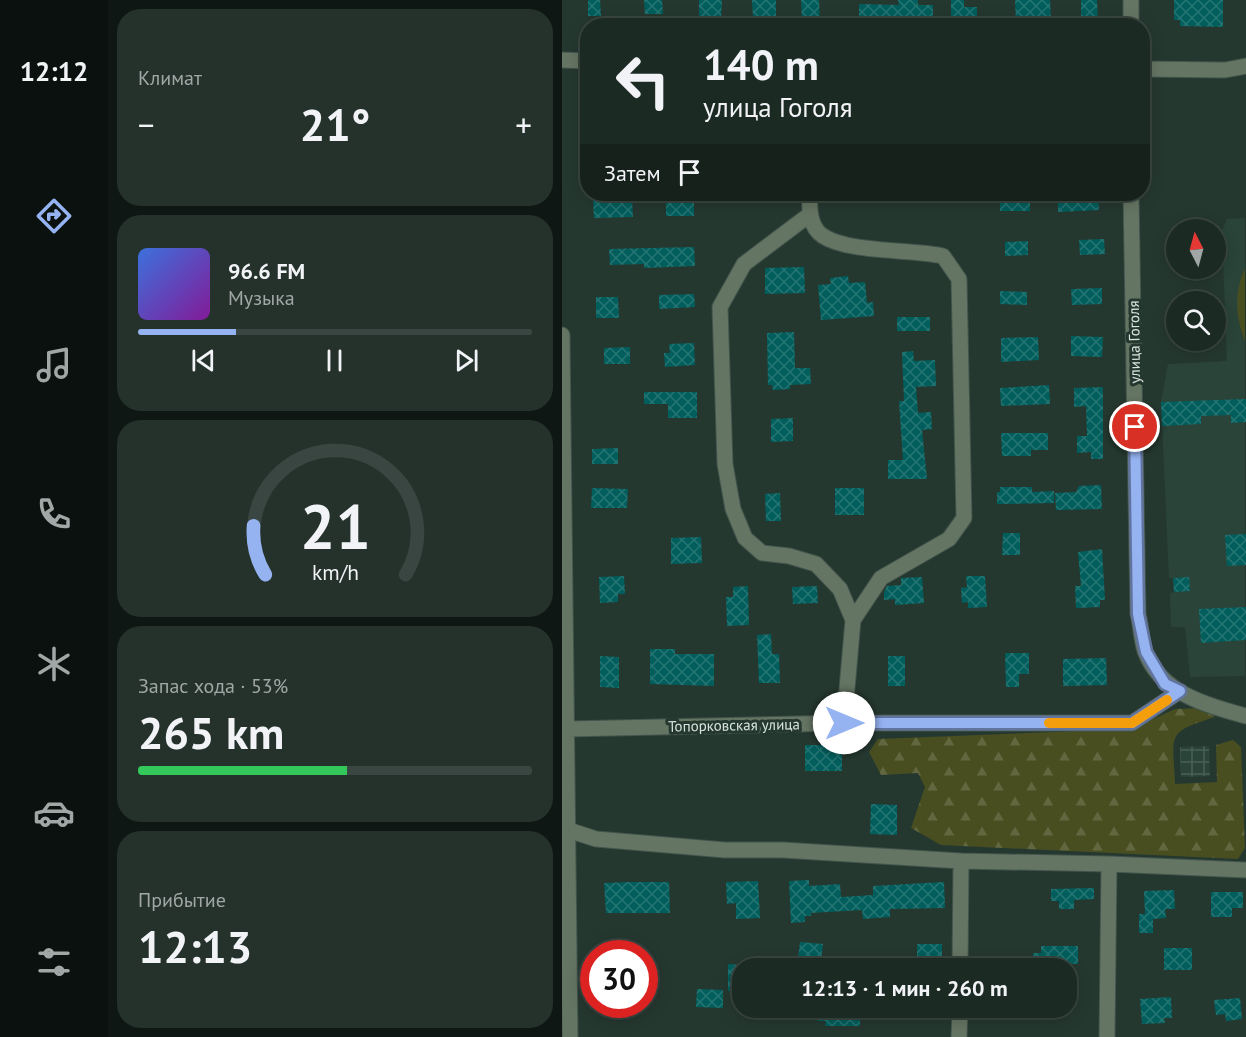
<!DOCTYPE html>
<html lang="ru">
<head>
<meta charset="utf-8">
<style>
  :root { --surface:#1c2a24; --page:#25322c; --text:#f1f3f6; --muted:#a0a7a6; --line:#3a4641; --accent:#95b2f1 }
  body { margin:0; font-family:"PT Sans",sans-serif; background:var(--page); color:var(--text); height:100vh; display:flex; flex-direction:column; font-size:22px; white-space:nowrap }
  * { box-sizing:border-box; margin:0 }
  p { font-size:20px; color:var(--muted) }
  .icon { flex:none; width:33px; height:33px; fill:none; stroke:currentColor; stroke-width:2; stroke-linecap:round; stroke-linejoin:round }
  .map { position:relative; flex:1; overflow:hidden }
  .details { display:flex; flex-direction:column; gap:9px; padding:9px; background:#0f1714; width:454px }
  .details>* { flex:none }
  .top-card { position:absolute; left:18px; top:18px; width:570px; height:183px; border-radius:24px; box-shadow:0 3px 15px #0003,0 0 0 2px var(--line); background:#1c2a24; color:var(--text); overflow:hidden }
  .needle { width:39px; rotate:354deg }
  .controls { position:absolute; left:604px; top:219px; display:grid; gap:12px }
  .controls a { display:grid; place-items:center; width:60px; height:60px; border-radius:50%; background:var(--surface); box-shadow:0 3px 15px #0003,0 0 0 2px var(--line); font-size:30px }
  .speed { position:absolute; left:18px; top:940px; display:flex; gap:12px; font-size:30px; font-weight:700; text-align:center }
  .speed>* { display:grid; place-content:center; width:78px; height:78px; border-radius:50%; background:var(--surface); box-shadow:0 3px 15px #0003,0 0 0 2px var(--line); line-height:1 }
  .speed .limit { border:9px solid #d22; background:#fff; color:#111 }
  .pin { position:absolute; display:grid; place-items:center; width:51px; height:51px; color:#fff; margin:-26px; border:3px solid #fff; border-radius:50%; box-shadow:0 2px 6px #0007 }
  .me { position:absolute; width:66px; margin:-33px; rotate:90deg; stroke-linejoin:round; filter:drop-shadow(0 0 4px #0008) }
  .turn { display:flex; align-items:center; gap:21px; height:126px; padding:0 24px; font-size:27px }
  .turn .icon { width:78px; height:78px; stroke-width:2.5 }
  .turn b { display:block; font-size:42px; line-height:51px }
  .then { display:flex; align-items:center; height:57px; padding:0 24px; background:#0003; gap:12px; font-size:22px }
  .big { font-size:45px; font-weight:700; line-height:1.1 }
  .details .card { flex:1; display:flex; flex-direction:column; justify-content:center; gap:9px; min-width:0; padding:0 21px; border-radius:24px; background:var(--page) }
  .details .dial { align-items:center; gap:0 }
  .dial svg { height:156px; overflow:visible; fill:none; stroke:var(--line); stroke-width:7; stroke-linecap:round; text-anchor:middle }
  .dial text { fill:var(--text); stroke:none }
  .song { display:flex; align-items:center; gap:18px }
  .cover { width:72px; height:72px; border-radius:9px; background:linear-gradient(135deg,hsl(220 70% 55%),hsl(290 70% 35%)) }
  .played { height:6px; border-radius:3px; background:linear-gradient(90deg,var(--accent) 25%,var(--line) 25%) }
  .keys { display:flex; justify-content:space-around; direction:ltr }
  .heat { display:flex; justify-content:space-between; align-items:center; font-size:33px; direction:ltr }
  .charge { height:9px; border-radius:4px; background:linear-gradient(90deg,#34c759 53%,var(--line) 0) }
  .trip { position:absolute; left:170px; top:958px; width:345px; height:60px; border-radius:24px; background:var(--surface); box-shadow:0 3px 15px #0003,0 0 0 2px var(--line); font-weight:700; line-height:60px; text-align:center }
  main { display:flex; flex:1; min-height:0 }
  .dock { display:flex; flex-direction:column; width:108px; justify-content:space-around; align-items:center; background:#0b110e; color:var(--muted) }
  .dock .icon { width:42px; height:42px }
  .dock .current { color:var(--accent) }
  .dock b { font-size:27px; color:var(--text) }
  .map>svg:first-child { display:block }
</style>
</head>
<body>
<main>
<nav class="dock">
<b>12:12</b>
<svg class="icon current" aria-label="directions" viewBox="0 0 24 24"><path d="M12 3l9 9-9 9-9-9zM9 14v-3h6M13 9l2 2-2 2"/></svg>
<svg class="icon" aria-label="music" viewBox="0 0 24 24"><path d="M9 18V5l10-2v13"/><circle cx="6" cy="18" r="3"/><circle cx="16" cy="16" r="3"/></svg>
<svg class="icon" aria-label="phone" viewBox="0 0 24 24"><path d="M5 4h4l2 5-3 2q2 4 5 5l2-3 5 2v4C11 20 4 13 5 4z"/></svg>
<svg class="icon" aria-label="climate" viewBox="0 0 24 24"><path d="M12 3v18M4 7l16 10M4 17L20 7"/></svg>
<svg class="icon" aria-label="car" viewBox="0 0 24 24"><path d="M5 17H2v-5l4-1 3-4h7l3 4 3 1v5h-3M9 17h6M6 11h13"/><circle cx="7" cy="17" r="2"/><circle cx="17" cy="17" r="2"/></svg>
<svg class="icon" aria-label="filters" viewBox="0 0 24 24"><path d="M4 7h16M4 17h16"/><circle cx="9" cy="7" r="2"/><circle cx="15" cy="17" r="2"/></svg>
</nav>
<section class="details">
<div class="card"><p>Климат</p>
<div class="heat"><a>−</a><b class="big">21°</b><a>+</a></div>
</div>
<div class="card">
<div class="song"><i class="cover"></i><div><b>96.6 FM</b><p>Музыка</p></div></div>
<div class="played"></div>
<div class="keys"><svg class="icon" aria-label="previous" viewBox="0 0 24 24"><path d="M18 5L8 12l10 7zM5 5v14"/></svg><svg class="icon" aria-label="pause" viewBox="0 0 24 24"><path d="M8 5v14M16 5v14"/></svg><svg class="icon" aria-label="next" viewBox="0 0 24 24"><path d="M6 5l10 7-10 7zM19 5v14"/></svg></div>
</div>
<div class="card dial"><svg viewBox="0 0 100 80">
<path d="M14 69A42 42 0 1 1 86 69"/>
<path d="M14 69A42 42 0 0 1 8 44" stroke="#95b2f1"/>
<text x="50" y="56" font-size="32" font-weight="700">21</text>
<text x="50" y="72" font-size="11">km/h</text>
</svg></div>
<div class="card"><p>Запас хода · 53%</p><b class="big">265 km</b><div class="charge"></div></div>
<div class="card"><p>Прибытие</p><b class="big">12:13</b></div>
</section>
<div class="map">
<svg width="684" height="1037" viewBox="0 0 684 1037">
  <defs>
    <pattern id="industrial-grid" width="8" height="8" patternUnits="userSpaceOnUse" patternTransform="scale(1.5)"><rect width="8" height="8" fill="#2a4439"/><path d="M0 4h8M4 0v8" fill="none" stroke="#485f55"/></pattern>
    <pattern id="forest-firs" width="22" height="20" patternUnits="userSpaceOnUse" patternTransform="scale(1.5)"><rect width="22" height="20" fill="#484e20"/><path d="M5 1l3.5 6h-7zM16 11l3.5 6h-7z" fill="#626740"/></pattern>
    <pattern id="building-cross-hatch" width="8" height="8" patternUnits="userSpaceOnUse" patternTransform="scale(1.5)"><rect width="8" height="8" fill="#015e5c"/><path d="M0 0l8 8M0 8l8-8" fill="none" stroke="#257573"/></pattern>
  </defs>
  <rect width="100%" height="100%" fill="#253830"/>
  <path fill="#2a4439" d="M683,218V676L628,677L623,627H609L608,593L612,592L611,578H607L599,402L606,364L665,361L660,231L665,219Z"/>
  <path fill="url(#industrial-grid)" d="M647,746L648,776L619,777L618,747Z"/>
  <path fill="url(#forest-firs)" d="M644,708L653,717C603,733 611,733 613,784L655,782L654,745L671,740L679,747L683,848L676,859L379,845L349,828L363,787L356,773L319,775L307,752L316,739L570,729L613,709Z"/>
  <path fill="#484e20" d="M683,268V341C673,317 672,292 683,268Z"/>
  <path fill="url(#building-cross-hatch)" d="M26,0H38L39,16H26Z
    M82,0H100L101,14H83Z
    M137,0H160L159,19H137Z
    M190,0H214V16L191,17Z
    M239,0H257L258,22H240Z
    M336,0H356V5H371V16L328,17V21H297V4L337,5Z
    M389,0H402V7H415V23L389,24Z
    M453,0H488L489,20L454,22Z
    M519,0H535L536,23H519Z
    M612,0H661V27L618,26V20H612Z
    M496,194H536L537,210L496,212Z
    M438,196H468V211H438Z
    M70,198L71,217L32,218L31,200Z
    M132,198V216H104V199Z
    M542,239L543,254L518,255L517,240Z
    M466,241V255L443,256V242Z
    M132,247L133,266L82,268V264L48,265L47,249Z
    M242,267L243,293L203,294V268Z
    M286,276L287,283L303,282L305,303L311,302L312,316L259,320L256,285L269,284L268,278Z
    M540,288V304L510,305L509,289Z
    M438,291L465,292V305L438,304Z
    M132,294L133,307L97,309V295Z
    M34,297H56L57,318H34Z
    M335,317H368V331H335Z
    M232,332L233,368H248L249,384L228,385V389L211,390L210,385H206L205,333Z
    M509,336L541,337L540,357L509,356Z
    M476,337L477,360L439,362V338Z
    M132,343L133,365L103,367L102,353H108L107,344Z
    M68,347V364H42V348Z
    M351,351L352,361L373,360L374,386L354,387L356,413L369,412L370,429L360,430L365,479H326V460H341L337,401H342L340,352Z
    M487,385L488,404L439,406L438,388Z
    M541,387V459H529V452L515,453V436H525L524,406L512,407V388Z
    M82,392H135V418H106V404H82Z
    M684,399V422L669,423V415L639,416V424L600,426L599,402Z
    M231,418V441L209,442V419Z
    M439,433H486V450H469V456H440Z
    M56,448V464H30V449Z
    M539,485L540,509L494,510L493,493L514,492L517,486Z
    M438,487H470V492L492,491V503L435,504V492H438Z
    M30,488L66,489L65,508H29Z
    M273,488H302V515H273Z
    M218,493L219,521H204L203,494Z
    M441,533H458V555H440Z
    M684,534V565L665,566L663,535Z
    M139,537L140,563L109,564V538Z
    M540,549L543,600H538V607L514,608L513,586H519L516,552Z
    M62,576L63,594H56V602L38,603L37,577Z
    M404,576H423L425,607L406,608V602L400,603L399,588L405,587Z
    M360,577L362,603L333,605V599L322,600V592L325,586L339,585V578Z
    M627,577L628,591L612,592L611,578Z
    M186,586L187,625L165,626L164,597H171V587Z
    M255,586L256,603L231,604L230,587Z
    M684,607V640L639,643L637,609Z
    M209,634L210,654H217L218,683H197L195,635Z
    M88,649H113V654H152V686L88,684Z
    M443,653H467V674H457V687H444Z
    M38,656L57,657V688L38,687Z
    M326,656H343V686H326Z
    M544,658L545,685L501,686V659Z
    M243,745H280V771H243Z
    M309,804L335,805V835L308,834Z
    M247,880V886L278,884L279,897L311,895V886L382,882L383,908L328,909V917L301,919L300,910L249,913V916H243V922L229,923L227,881Z
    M196,881L198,918L174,919V903L165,904L164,882Z
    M69,882H107L108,913H44L42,883Z
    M532,888V899L512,900V909H497V901H489V889Z
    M612,890L613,909H603L604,918L591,919V933H577V914H583L582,891Z
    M649,892H681V908H670V917H649Z
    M238,942L261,944L259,961L236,958Z
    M355,944H380V962H355Z
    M479,946H516V964H501V969H471V953H479Z
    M602,948H630V970H602Z
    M166,964L180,965V991H166Z
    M135,989L161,990V1008L134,1007Z
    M609,997L610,1018H602L603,1023L580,1024L578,999Z
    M678,998L680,1019L664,1021L663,1014L654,1015L652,1000Z
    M256,1008H298V1026H263L264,1021H256Z"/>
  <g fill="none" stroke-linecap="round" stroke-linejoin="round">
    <defs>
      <path id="minor" d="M569,0V26
        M0,60L26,61
        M580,69L663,70L684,66
        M248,194C247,208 247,227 261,236C287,253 348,249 381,256L397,279L402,518L387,539L319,578L291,620
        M569,194L576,614C579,626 579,639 583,651C598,693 644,705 684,716
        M247,215L182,264L158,307L163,464L171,509L183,538L200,553L227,556L254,564L278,589L291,620L282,723
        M0,335L8,1037
        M5,729L282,723H570L618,691
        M0,828L34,839L163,850H221L399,861L547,864L684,870
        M398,969L399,861
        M397,1037L398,1008
        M545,1037L547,864"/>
    </defs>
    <use href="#minor" stroke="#42544c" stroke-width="17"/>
    <use href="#minor" stroke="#657563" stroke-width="15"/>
  </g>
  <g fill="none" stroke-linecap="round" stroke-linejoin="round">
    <defs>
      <path id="route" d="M282,723H570L618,691L603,684L584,652L576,614L573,427"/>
    </defs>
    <use href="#route" stroke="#61749d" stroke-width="15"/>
    <use href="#route" stroke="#95b2f1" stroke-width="10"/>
    <path stroke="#f59e0b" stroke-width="10" d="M487,723H570L605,700"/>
  </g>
  <g text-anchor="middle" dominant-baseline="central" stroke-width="6" stroke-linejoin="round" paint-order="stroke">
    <g font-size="15" fill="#d8e4de" stroke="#253830">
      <text transform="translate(572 342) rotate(-91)">улица Гоголя</text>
      <text transform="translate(172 725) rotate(-1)">Топорковская улица</text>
    </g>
  </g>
</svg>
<div class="controls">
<a><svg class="needle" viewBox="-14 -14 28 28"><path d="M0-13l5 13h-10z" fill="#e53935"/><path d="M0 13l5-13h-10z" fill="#a0a7a6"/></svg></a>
<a><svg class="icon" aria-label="search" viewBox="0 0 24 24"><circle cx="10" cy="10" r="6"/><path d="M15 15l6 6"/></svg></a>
</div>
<div class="speed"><div class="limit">30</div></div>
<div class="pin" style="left:573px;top:427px;background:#d93025"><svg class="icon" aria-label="arrive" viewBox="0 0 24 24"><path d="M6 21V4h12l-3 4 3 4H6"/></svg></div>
<svg class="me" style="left:282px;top:723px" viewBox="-20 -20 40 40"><circle r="19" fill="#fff"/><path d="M0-13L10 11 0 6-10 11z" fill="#95b2f1"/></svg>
<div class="trip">12:13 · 1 мин · 260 m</div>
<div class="top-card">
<div class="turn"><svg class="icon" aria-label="left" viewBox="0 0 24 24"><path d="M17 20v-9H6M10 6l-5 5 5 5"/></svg><div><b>140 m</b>улица Гоголя</div></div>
<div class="then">Затем<svg class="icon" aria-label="arrive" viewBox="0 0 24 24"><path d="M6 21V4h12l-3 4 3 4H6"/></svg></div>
</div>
</div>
</main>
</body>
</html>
